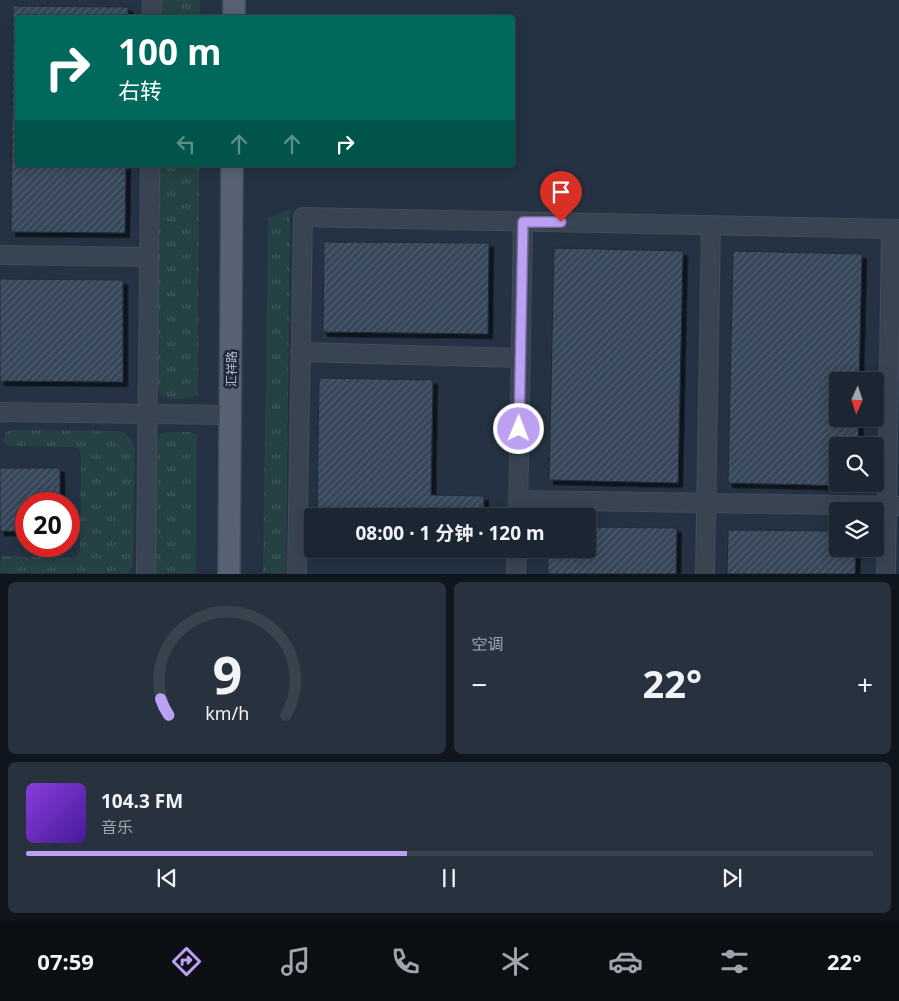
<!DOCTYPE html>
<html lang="zh">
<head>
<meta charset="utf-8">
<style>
  :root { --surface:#1b2632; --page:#28323e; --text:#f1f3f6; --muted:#a0a5ac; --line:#39434d; --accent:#bca0f2 }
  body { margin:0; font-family:"Noto Sans","Noto Sans SC",sans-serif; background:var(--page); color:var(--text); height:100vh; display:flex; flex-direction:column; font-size:19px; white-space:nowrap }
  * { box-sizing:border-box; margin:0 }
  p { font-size:16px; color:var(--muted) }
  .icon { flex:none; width:28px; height:28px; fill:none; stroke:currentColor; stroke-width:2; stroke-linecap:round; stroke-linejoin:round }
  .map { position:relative; height:574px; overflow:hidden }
  .sheet { display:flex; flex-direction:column; gap:8px; padding:8px; background:#0f151c; flex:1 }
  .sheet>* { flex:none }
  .guide { position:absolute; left:15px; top:15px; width:500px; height:152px; border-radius:5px; box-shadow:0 2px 12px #0003,0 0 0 1px var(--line); background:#00695c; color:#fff; overflow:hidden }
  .needle { width:32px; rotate:183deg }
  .tools { position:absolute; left:829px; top:372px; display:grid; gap:10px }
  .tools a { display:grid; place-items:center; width:55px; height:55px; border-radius:5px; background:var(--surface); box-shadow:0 2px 12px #0003,0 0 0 1px var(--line); font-size:25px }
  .speed { position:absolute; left:15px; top:492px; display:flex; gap:10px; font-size:25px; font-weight:700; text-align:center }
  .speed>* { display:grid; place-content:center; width:65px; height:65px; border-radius:50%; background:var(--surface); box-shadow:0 2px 12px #0003,0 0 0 1px var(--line); line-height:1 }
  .speed .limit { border:8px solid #d22; background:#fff; color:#111 }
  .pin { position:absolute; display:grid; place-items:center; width:42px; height:42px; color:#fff; margin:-51px -21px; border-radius:50% 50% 50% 0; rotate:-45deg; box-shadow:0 0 5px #0007 }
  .pin .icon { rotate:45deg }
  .me { position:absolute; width:55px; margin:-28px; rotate:1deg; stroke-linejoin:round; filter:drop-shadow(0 0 4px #0008) }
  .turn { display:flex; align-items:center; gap:18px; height:105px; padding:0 20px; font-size:22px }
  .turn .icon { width:65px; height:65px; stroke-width:2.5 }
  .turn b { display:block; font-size:35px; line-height:42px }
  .lanes { display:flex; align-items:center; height:48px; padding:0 20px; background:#0003; justify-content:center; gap:25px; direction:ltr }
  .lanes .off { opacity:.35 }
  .big { font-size:38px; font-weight:700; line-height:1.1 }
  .sheet .widget { flex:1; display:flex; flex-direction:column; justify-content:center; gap:8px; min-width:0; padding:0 18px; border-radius:8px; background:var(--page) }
  .sheet .dial { align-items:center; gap:0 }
  .dial svg { height:130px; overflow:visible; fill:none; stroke:var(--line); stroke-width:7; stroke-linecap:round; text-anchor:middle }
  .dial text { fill:var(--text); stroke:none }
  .song { display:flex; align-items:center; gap:15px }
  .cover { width:60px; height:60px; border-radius:8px; background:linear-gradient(135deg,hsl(270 70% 55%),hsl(260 70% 35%)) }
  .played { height:5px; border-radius:2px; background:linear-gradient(90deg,var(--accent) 45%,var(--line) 45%) }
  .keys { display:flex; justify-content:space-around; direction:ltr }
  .heat { display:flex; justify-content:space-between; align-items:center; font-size:28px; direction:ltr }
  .sheet .tiles { flex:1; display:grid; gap:8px; grid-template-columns:1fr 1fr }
  .widget:last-child { grid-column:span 2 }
  .trip { position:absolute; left:304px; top:508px; width:292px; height:50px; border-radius:5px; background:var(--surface); box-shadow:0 2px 12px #0003,0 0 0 1px var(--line); font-weight:700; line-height:50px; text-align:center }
  .menu { display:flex; height:80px; justify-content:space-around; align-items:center; background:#0b0f14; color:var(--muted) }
  .menu .icon { width:35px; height:35px }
  .menu .selected { color:var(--accent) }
  .menu b { font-size:22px; color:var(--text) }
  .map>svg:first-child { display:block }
</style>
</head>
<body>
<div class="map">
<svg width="899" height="574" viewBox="0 0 899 574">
  <defs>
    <pattern id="grass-tufts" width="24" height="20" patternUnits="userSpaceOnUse" patternTransform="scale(1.25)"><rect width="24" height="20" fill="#264144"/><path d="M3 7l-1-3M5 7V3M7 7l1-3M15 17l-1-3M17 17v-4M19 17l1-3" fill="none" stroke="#435b5e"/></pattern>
    <pattern id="building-hatch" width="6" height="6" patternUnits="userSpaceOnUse" patternTransform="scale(1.25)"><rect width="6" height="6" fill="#364659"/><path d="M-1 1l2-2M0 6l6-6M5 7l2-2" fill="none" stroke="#515f70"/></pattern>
    <filter id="shadow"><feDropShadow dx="4.5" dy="4.5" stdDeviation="0" flood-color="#0009"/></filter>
  </defs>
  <rect width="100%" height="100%" fill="#243243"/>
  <path fill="url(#grass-tufts)" d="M160,0H200V17L160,18Z
    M158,165H199L198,395C188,399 169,402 161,394C158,391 157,386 155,382Z
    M290,209L286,573H263L268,218Z
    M12,430L118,431C129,434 133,440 135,451L133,566L129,573H1L0,561L3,556L72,558L78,555L80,551L81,456L79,449L75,447L10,446L5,444L3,440L6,432Z
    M165,432H191L197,435L196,573L153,574L155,445L160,434Z"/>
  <path fill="url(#building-hatch)" stroke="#1f2b3a" filter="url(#shadow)" d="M13,6L128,7V18H18V165H126L125,233L11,232Z
    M324,242L489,243L488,334L323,332Z
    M554,248L683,251L678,483L549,480Z
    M733,251L862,254L859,381H838V419H859L858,446H838V484H857V486L728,483Z
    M0,279L123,280V382L0,381Z
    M319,378L433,380L431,495L484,496V516H317Z
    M0,468H60V504H26V532L0,531Z
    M588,527L677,528L676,574H548V549H588Z
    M728,530L838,531V549H856L855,574H727Z"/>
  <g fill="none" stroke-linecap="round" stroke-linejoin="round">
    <defs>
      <path id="minor" d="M151,18L152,0
        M0,255L149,257
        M300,352L520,358
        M0,412L230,415
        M518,500L899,506
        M518,516L523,222
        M146,574L150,165
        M297,574L303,217L899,229
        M516,574L517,549
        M705,574L711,225
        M886,574L891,229"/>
      <path id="major" d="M234,18V0
        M229,574L232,165"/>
    </defs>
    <use href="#minor" stroke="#424d5c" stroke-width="20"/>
    <use href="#major" stroke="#424d5c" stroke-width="24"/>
    <use href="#minor" stroke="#394453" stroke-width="18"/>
    <use href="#major" stroke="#576373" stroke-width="21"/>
  </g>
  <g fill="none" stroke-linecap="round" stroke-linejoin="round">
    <defs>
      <path id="route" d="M519,429L523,222H561"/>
    </defs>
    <use href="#route" stroke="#7a689d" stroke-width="12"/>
    <use href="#route" stroke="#bca0f2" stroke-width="9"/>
  </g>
  <g text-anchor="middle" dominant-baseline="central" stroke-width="5" stroke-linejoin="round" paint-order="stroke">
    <g font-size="12" fill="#b6bfcd" stroke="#1d2838">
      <text transform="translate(231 369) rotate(-90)">汇祥路</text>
    </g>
  </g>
</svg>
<div class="tools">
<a><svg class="needle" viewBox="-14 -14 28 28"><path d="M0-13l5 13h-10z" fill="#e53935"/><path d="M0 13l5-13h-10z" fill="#a0a5ac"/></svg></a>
<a><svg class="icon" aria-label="search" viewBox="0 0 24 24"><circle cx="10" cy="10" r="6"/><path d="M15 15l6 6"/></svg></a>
<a><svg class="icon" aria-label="layers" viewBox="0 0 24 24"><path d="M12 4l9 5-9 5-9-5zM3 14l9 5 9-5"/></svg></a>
</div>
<div class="speed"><div class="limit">20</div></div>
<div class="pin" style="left:561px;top:222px;background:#d93025"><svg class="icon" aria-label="arrive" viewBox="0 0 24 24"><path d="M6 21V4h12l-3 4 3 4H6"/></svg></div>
<svg class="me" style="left:519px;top:429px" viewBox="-20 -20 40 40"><circle r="17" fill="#bca0f2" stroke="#fff" stroke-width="3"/><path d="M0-11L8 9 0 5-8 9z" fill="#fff"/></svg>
<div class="trip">08:00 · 1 分钟 · 120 m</div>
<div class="guide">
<div class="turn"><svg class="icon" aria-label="right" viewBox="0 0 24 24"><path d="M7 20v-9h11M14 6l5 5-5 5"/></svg><div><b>100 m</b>右转</div></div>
<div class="lanes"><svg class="icon off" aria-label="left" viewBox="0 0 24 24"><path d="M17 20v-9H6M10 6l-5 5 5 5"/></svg><svg class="icon off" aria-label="ahead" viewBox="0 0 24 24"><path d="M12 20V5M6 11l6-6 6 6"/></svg><svg class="icon off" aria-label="ahead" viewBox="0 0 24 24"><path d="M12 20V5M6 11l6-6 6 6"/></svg><svg class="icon" aria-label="right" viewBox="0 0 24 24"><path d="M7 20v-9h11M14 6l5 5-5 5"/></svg></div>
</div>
</div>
<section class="sheet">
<div class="tiles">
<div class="widget dial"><svg viewBox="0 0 100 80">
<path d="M14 69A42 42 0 1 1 86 69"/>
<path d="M14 69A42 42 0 0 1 9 59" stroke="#bca0f2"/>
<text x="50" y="56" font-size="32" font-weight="700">9</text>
<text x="50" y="72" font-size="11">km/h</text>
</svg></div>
<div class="widget"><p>空调</p>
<div class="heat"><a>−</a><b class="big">22°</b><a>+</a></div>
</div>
<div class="widget">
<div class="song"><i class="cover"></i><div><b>104.3 FM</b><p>音乐</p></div></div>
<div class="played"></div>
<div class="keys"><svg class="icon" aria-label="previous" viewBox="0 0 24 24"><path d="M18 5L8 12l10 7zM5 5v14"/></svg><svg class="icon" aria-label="pause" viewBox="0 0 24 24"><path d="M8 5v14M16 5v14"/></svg><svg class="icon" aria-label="next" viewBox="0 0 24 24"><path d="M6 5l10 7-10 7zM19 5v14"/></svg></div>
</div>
</div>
</section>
<nav class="menu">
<b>07:59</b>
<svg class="icon selected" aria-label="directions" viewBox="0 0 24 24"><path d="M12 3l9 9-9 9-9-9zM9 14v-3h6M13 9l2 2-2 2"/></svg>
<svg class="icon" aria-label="music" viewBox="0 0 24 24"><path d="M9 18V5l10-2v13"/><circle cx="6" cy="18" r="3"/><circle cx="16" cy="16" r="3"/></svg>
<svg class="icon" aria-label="phone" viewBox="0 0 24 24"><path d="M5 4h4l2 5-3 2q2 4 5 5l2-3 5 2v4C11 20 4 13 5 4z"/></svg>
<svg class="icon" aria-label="climate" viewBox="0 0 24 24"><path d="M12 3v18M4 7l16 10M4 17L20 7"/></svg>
<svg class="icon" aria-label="car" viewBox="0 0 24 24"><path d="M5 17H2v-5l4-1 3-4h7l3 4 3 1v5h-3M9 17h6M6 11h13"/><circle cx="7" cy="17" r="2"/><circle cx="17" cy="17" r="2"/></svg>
<svg class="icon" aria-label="filters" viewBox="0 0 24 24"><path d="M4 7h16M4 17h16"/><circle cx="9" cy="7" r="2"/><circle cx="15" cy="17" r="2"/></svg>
<b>22°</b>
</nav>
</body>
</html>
